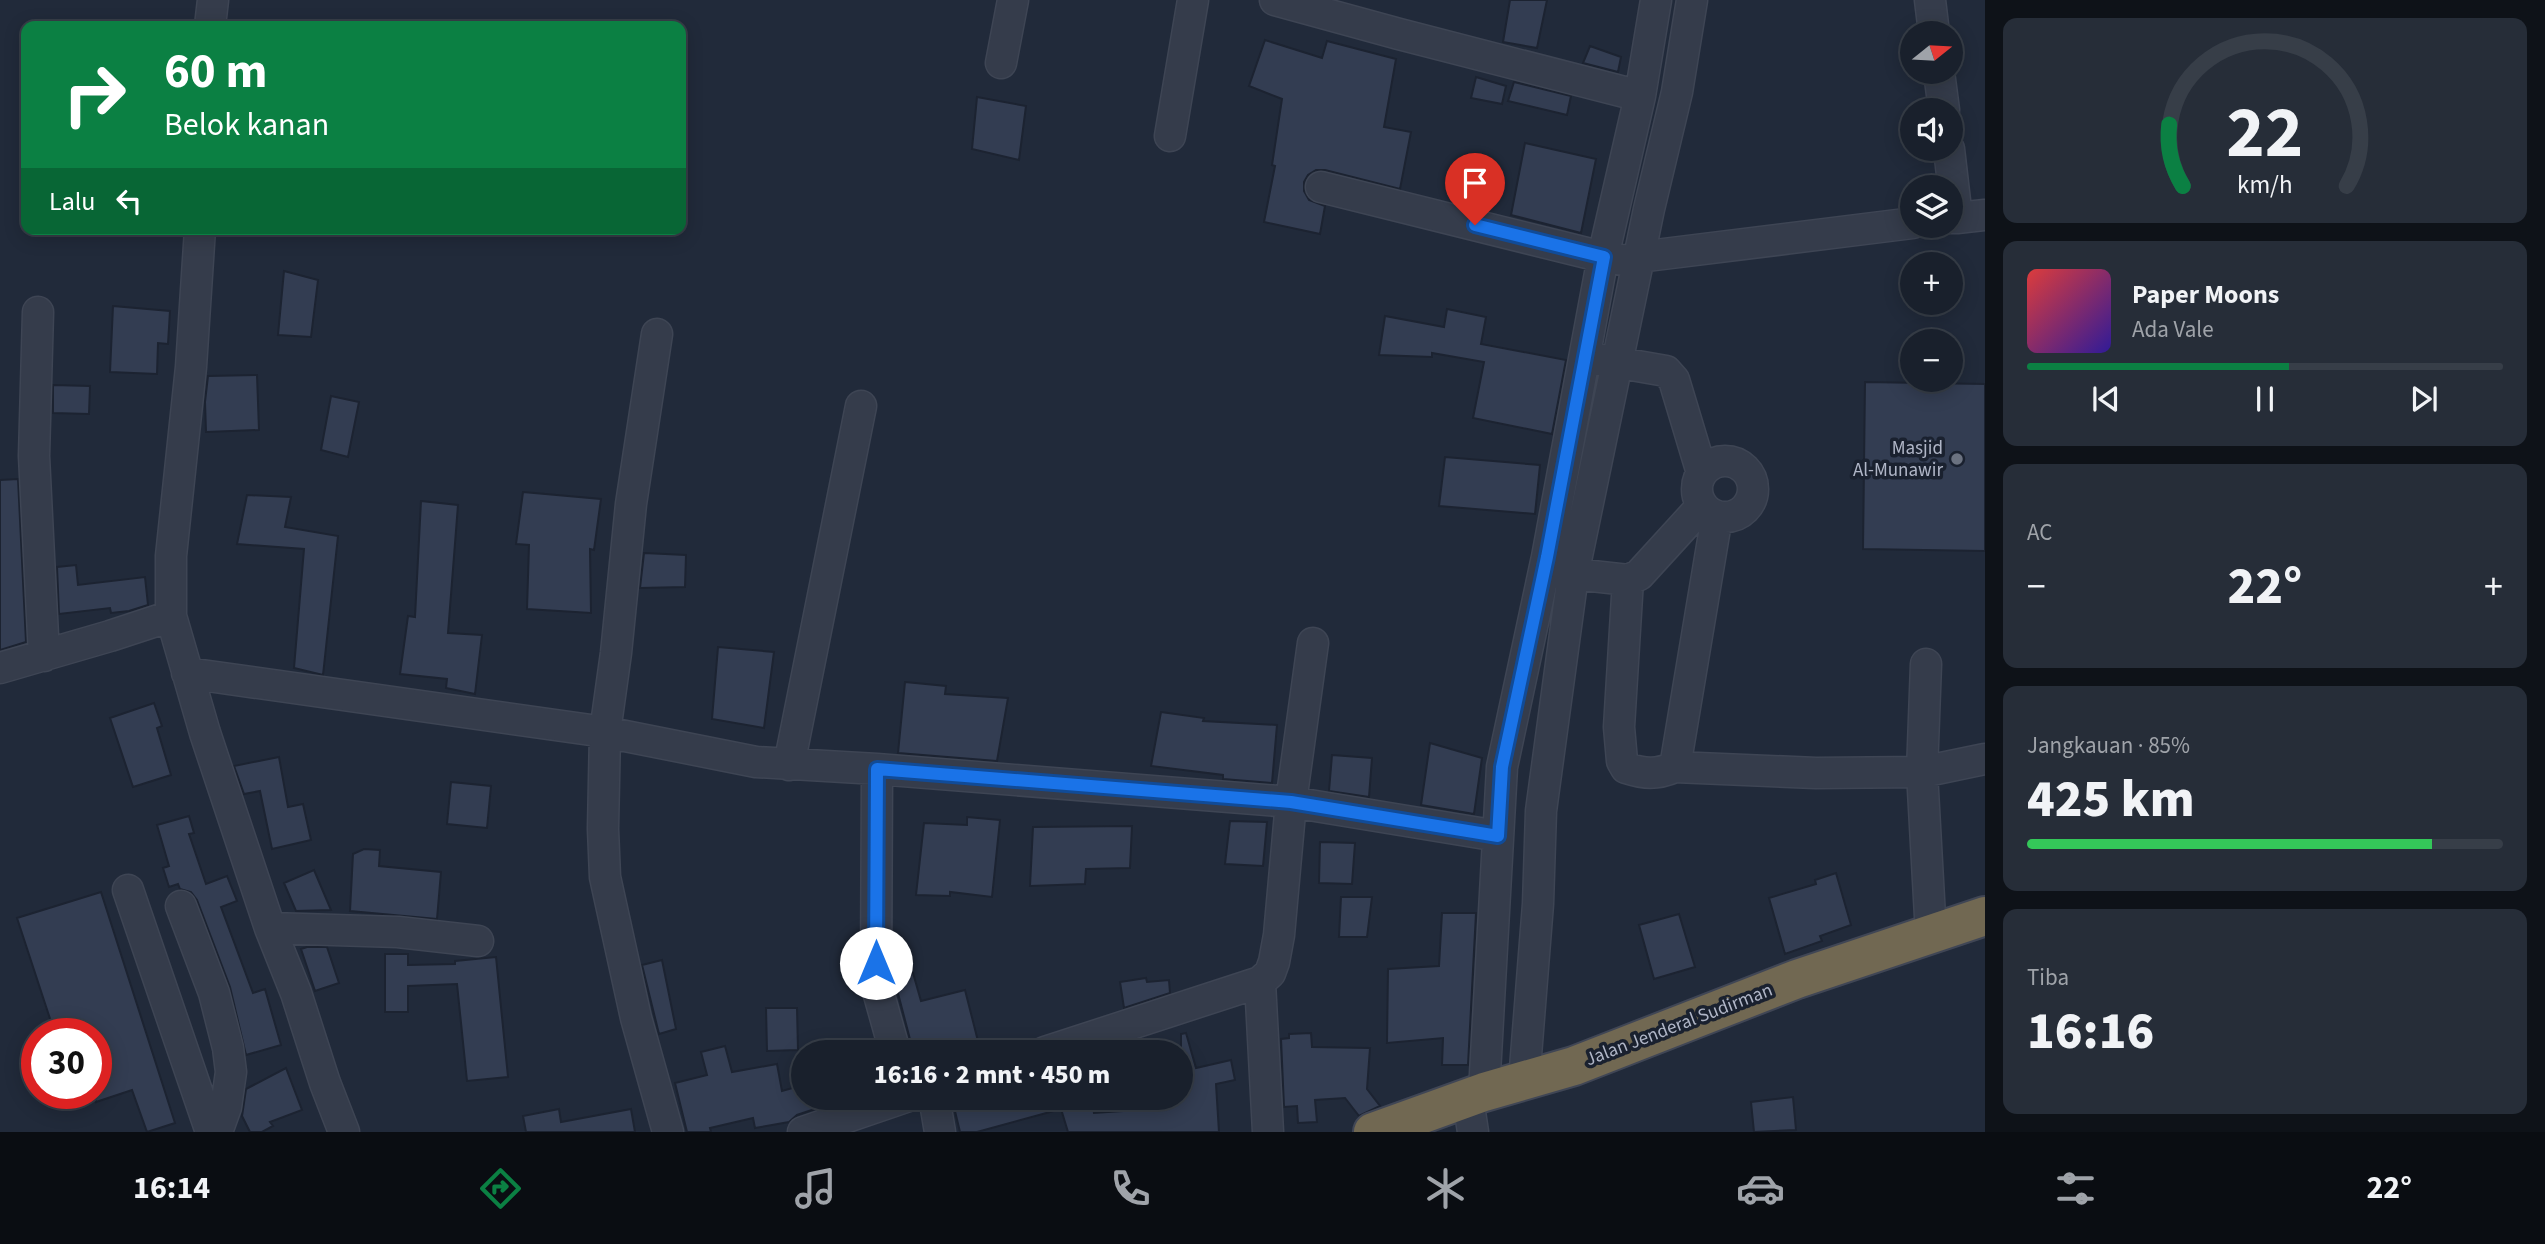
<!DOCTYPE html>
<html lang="id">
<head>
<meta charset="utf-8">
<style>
  :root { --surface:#19202c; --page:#262d38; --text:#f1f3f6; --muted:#9fa3a9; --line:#373e48; --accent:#0b8043 }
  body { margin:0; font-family:"Source Sans 3",sans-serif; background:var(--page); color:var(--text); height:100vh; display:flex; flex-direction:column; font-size:26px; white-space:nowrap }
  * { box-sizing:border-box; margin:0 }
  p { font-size:23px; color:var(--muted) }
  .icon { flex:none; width:38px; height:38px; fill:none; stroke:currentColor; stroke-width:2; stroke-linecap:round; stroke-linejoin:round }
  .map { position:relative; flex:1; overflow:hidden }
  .details { display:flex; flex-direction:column; gap:18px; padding:18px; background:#0e1218; width:560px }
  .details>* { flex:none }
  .hud { position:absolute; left:21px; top:21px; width:665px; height:214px; border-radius:14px; box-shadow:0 4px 18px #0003,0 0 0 2px var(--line); background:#0b8043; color:#fff; overflow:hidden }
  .needle { width:46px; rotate:72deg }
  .fabs { position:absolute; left:1900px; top:21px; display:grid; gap:14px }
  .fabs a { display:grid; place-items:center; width:63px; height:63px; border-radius:50%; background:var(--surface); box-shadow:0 4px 18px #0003,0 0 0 2px var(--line); font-size:35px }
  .speed { position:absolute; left:21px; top:1018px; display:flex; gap:14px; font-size:35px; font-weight:700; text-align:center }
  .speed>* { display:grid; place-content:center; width:91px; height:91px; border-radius:50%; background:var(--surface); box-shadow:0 4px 18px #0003,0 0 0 2px var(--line); line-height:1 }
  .speed .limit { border:10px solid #d22; background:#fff; color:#111 }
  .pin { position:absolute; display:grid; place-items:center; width:60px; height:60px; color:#fff; margin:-72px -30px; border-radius:50% 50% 50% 0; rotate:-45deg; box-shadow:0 0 7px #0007 }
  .pin .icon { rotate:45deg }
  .me { position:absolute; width:77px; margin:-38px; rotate:0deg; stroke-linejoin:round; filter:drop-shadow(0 0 5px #0008) }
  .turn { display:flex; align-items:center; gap:24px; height:147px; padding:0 28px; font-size:32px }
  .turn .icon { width:91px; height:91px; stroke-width:2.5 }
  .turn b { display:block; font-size:49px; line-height:60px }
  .then { display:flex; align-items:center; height:66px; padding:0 28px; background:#0003; gap:14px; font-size:26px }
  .big { font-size:52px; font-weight:800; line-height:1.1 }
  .details .widget { flex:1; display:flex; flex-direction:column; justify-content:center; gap:10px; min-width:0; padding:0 24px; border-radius:14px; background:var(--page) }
  .details .dial { align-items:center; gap:0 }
  .dial svg { height:182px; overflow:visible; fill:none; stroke:var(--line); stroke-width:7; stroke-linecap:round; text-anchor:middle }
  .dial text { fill:var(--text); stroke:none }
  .song { display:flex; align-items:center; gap:21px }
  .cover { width:84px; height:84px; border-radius:10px; background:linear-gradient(135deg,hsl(0 70% 55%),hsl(250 70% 35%)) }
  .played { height:7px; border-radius:4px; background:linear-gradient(90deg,var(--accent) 55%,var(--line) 55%) }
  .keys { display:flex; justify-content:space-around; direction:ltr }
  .heat { display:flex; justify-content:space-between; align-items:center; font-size:38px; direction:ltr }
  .charge { height:10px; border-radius:5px; background:linear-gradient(90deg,#34c759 85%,var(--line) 0) }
  .trip { position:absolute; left:791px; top:1040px; width:402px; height:70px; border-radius:35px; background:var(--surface); box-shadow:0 4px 18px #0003,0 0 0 2px var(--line); font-weight:800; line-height:70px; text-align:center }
  .tabs { display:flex; height:112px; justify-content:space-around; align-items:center; background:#0a0d12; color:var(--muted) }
  .tabs .icon { width:49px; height:49px }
  .tabs .current { color:var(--accent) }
  .tabs b { font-size:32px; color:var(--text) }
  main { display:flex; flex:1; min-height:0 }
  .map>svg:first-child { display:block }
</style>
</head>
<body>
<main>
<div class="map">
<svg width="1985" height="1132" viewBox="0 0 1985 1132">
  <rect width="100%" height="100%" fill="#212a3a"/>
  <path fill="#333d52" stroke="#1c2331" stroke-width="2" d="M1510,0H1547L1537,48L1503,42Z
    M1265,40L1322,58L1327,41L1396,59L1384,127L1411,132L1400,189L1325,170H1316L1308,175L1304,182V191L1309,200L1325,206L1320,234L1264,222L1275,166L1272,165L1282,99L1249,86Z
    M1590,46L1621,57L1618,72L1583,63Z
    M1476,77L1506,86L1502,104L1471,98Z
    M1514,82L1571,96L1567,115L1508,101Z
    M977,97L1026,106L1019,160L972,149Z
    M1525,143L1596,159L1581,233L1511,215Z
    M284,271L318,280L311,337L278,335Z
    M113,306L170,311L168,344L158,343L157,374L110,372Z
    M1447,309L1486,317L1481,344L1566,360L1552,434L1473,418L1484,362L1432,353V357L1379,355L1385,316L1444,327Z
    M257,375L259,430L206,432L205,402L208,376Z
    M1865,382L1985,384V551L1863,549Z
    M53,385L90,386L89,414L53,413Z
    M331,396L359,402L348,457L321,450Z
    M1445,457L1540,465L1535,514L1439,506Z
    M18,479L26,642L0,650V480Z
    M523,492L601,499L594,550L590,549L591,613L527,609L529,545L516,544Z
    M247,495L291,497L285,527L338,536L323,675L294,668L304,549L237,544Z
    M421,501L458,505L448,633L482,635L475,694L446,688L447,679L400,674L408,616L415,617Z
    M644,553L686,555L685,587L640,588Z
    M76,565L78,585L145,577L148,605L129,611L111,613L110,608L59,614L57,567Z
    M718,647L774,652L764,728L712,719Z
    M905,682L946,686L945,694L1008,698L997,761L898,753Z
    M154,703L162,726L157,728L171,775L133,787L110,718Z
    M1161,712L1204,718L1203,721L1277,725L1272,783L1223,779V775L1151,766Z
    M1430,743L1482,758L1474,814L1421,805Z
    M1332,755L1372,758L1369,797L1329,791Z
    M279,757L288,807L303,804L311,840L272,849L260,791L244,794L234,766Z
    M451,782L491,786L487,828L447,824Z
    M189,816L194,833L189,834L206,884L227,876L237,901L221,907L253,993L265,989L281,1045L246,1055L230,987L197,900L191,892L180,889L178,884L169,887L163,868L169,866L157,825Z
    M967,817L1000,820L992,897L950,892V896L916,895L924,823L967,825Z
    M1230,821L1267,822L1263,866L1225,864Z
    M1132,826L1130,868L1086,869L1085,884L1030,886L1033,827Z
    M1320,842L1355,843L1352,884L1319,883Z
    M364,849L380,850L379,866L441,872L437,919L350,911L353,854Z
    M314,870L331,910L296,911L284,883Z
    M1836,873L1851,925L1820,936L1822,941L1785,954L1769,898L1816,884L1815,880Z
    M101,892L175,1123L147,1132L132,1090L96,1102V1034H55L17,918Z
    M1341,897H1372L1367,937H1339Z
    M1442,913H1476L1468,1065H1442L1443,1038L1387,1043L1388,969L1439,966Z
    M1679,914L1695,967L1654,979L1639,925Z
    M307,947H327L339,983L315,991L301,949Z
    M385,954H408V965L455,964V961L496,957L508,1077L467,1081L457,984L408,986V1012H385Z
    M662,960L676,1029L659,1034L642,965Z
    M913,973L921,1001L965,990L979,1045L955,1052H921V1047H912L894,978Z
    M1146,978L1147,982L1169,980L1170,993L1124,1008L1120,982Z
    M766,1008H797L798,1050L767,1051Z
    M1186,1033L1196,1068L1231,1060L1235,1080L1216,1084L1219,1132H1068L1061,1109L977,1132H960L953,1103L972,1097H1083L1086,1109L1093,1107L1094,1113L1137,1110L1136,1097H1181V1034Z
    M1311,1033L1312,1047L1370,1048L1367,1089L1380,1106L1359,1116L1345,1098L1315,1100L1317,1122L1298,1123L1297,1106L1284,1107L1281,1039L1289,1038V1034Z
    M725,1046L732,1072L777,1064L782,1091L803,1085V1097H822L824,1106L797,1115L789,1122L755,1128L753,1118L710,1128L711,1132H687L675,1083L707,1075L701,1052Z
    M286,1068L302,1110L270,1122L273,1126L262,1132H250L242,1116L246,1089Z
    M1793,1097L1796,1130L1754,1132L1751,1102Z
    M559,1109L561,1122L631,1109L635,1132H526L523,1116Z"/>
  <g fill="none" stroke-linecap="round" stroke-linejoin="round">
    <defs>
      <path id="minor" d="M1275,0L1399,34L1640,96
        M1930,0L1934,33
        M210,26L213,0
        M1001,63L1013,0
        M1939,72L1944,110
        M1170,136L1193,0
        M1949,149L1957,218H1951
        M1321,187L1603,257L1624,260
        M1957,218L1985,215
        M200,229L191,367L171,556V616L205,733L270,928L296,993L325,1083L344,1132
        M1639,257L1913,223
        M38,312L34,456L44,656
        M1597,359L1666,371L1674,380L1702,473
        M1697 489a28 28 0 1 1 56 0a28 28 0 1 1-56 0Z
        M1556,572L1628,580L1639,575L1702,506
        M1628,580L1619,727L1622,761L1626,768C1645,774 1656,775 1675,767L1717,516
        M1926,664L1922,772L1931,935
        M0,668L110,636L171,616
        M187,673L605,732L616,653L631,504L657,334
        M789,765L861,406
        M1675,767L1816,773L1922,772L1985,759
        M877,769L876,984L895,1052
        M128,890L211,1132
        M181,906L214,993L228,1048L231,1072L226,1107L217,1132
        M270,928L398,932L478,941
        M1260,982L1268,1132
        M1045,1052L1260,982L1270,973L1274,962L1279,935L1291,802L1498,836
        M1524,1081L1538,904L1541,811L1573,575L1649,209L1677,92L1692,0
        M1484,1092L1502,767L1547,557L1603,257L1640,96L1656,0
        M934,1097L940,1132
        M1468,1099L1473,1132
        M668,1132L636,1018L605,877L603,829L605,732L756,762L877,769L1291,802L1313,643
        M803,1132L906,1097"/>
      <path id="highway" d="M1373,1132L1484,1092L1574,1066L1797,979L1985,916"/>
    </defs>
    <use href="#minor" stroke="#3e4554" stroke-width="33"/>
    <use href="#highway" stroke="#404655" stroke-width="42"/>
    <use href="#minor" stroke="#353c4b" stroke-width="30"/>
    <use href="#highway" stroke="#716852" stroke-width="38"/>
  </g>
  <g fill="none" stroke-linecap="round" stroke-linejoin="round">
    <defs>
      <path id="route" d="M876,963L877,769L1291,802L1498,836L1502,767L1547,557L1604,257L1475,225"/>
    </defs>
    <use href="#route" stroke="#114b97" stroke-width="18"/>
    <use href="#route" stroke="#1a73e8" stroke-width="12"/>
  </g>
  <circle fill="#6b7280" stroke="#1a212f" stroke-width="2.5" cx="1957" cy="459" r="7"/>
  <g text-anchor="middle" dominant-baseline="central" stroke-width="7" stroke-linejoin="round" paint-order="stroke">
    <g font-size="19" fill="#b0b6c7" stroke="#1a212f" text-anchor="end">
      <text x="1943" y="448">Masjid<tspan x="1943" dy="22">Al-Munawir</tspan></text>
    </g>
    <g font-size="19" fill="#b0b6c7" stroke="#1a212f">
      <text transform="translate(1679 1025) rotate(-21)">Jalan Jenderal Sudirman</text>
    </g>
  </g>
</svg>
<div class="fabs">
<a><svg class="needle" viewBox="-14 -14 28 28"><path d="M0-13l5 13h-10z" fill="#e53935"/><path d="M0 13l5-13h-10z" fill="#9fa3a9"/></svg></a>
<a><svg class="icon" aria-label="sound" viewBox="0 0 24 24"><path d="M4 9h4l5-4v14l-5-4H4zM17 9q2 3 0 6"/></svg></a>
<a><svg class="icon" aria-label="layers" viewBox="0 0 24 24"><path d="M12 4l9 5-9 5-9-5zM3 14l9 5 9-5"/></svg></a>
<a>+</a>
<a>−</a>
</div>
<div class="speed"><div class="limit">30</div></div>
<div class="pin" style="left:1475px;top:225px;background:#d93025"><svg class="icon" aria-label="arrive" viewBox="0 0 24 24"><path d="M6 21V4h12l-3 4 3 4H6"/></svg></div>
<svg class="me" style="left:876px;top:963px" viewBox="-20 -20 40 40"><circle r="19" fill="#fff"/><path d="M0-13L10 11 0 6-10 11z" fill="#1a73e8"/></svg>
<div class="trip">16:16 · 2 mnt · 450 m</div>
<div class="hud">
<div class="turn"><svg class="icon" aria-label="right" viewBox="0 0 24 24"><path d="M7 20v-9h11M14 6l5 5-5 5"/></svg><div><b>60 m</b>Belok kanan</div></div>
<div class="then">Lalu<svg class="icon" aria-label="left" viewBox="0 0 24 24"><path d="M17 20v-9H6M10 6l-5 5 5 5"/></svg></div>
</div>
</div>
<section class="details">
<div class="widget dial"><svg viewBox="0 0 100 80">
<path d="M14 69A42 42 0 1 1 86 69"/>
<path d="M14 69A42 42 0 0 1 8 42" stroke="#0b8043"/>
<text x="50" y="56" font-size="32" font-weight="700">22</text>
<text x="50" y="72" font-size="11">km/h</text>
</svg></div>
<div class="widget">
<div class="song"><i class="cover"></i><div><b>Paper Moons</b><p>Ada Vale</p></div></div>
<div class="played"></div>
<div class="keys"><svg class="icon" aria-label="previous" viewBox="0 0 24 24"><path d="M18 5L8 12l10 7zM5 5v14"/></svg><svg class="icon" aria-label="pause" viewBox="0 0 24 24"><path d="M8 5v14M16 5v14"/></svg><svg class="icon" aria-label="next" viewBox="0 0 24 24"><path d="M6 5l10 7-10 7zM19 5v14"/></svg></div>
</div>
<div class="widget"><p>AC</p>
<div class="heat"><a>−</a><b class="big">22°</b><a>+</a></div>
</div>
<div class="widget"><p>Jangkauan · 85%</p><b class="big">425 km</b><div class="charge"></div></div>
<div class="widget"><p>Tiba</p><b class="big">16:16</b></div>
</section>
</main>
<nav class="tabs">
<b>16:14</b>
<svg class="icon current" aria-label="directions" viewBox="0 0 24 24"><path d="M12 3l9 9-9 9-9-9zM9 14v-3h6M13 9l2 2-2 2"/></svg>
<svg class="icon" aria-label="music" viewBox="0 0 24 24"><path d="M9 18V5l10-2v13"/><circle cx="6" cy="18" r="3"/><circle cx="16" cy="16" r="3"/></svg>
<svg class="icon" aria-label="phone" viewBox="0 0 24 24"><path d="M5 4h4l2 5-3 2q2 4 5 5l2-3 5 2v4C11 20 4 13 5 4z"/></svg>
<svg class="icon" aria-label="climate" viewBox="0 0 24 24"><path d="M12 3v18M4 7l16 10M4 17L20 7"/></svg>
<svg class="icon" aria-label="car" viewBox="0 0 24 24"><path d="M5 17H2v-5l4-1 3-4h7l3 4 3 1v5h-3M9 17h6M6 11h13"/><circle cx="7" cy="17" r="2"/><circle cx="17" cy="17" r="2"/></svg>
<svg class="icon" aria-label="filters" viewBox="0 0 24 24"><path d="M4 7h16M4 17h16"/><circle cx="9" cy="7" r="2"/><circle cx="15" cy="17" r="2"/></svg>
<b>22°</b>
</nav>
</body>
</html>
